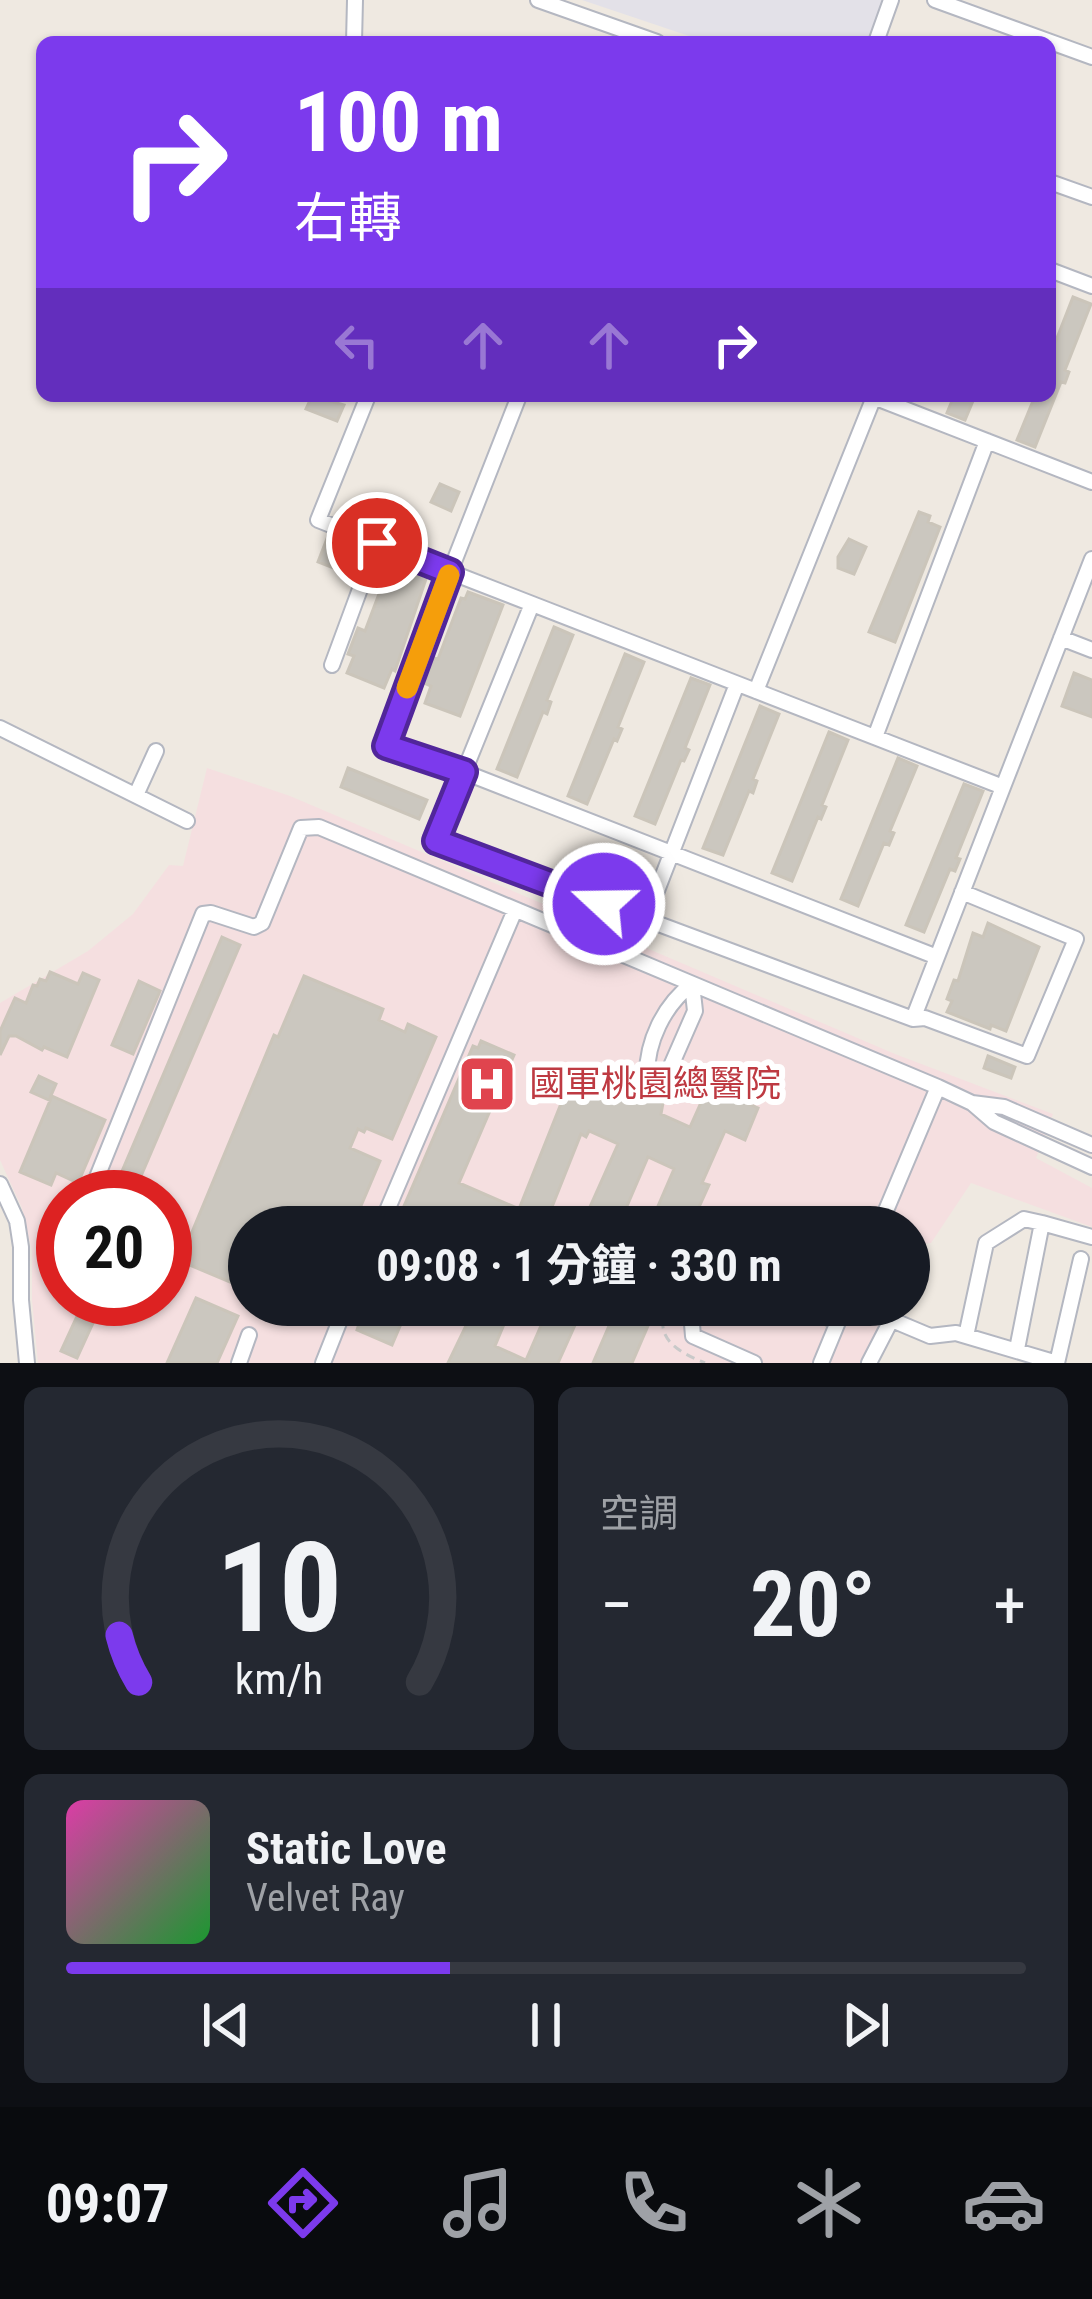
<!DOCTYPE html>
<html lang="zh-TW">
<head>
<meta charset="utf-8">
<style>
  :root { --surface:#171b24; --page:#242831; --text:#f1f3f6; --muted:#9ea1a6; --line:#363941; --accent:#7c3aed }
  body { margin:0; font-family:"Roboto Condensed","Noto Sans TC",sans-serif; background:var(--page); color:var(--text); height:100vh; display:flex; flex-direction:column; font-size:45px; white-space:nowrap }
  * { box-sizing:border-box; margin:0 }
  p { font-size:39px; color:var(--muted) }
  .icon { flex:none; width:66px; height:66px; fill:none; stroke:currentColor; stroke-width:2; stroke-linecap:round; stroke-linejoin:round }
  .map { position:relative; height:1363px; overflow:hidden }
  .drawer { display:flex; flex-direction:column; gap:24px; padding:24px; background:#0d0f14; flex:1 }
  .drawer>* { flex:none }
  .banner { position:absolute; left:36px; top:36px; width:1020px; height:366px; border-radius:18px; box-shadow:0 3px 9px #0004; background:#7c3aed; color:#fff; overflow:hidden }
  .speed { position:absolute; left:36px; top:1170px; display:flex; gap:24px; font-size:60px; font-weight:700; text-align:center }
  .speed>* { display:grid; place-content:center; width:156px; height:156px; border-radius:50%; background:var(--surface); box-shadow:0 3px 9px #0004; line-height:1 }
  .speed .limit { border:18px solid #d22; background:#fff; color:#111 }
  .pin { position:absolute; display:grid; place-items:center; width:102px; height:102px; color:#fff; margin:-51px; border:6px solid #fff; border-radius:50%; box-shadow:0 3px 12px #0007 }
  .me { position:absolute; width:132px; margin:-66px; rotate:291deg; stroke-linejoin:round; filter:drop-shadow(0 0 9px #0008) }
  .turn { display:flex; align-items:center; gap:42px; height:252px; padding:0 60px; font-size:54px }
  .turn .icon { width:156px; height:156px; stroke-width:2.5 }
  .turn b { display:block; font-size:84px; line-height:102px }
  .lanes { display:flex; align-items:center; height:114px; padding:0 60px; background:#0003; justify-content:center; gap:60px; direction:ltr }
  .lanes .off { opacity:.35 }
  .big { font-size:90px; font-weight:700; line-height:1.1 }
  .drawer .tile { flex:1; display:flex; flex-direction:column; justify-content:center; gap:18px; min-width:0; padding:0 42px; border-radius:18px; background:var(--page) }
  .drawer .dial { align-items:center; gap:0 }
  .dial svg { height:312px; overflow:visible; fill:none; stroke:var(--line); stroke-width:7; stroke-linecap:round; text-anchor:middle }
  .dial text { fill:var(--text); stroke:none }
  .song { display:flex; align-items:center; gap:36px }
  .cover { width:144px; height:144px; border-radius:18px; background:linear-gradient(135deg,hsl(320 70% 55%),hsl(130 70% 35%)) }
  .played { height:12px; border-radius:6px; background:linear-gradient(90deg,var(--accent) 40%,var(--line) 40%) }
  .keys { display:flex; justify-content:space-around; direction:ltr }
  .heat { display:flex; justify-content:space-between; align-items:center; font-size:66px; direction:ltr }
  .drawer .tiles { flex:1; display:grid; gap:24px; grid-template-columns:1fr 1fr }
  .tile:last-child { grid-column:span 2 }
  .trip { position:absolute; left:228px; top:1206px; width:702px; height:120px; border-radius:60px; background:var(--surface); box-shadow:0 3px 9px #0004; font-weight:700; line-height:120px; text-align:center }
  .tab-bar { display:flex; height:192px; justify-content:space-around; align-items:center; background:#090b0e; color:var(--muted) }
  .tab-bar .icon { width:84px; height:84px }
  .tab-bar .selected { color:var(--accent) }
  .tab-bar b { font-size:54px; color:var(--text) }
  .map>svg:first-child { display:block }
</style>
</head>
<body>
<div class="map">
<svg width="1092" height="1363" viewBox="0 0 1092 1363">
  <rect width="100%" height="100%" fill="#efe9e1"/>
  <path fill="#e3e1e8" d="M582,0H885L868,42H707Z"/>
  <path fill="#f5dfe0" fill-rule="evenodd" d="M207,768L290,796L895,1054L1053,1114L1036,1158L1092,1188V1227L971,1183L931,1243L922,1244L909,1269V1227H249V1305H890L860,1363H38L32,1300V1251L22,1208L0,1160V1003L88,951L133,914L169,865L183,866ZM63,1197H165V1299H63Z"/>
  <path fill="#cbc7bf" stroke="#cbc5ba" stroke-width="3" d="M1073,297L1091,304L1065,370L1069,372L1065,383L1061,382L1035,447L1017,440L1035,396H1050V356Z
    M312,396L344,405L337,421L306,409Z
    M954,396H975L965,420L947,413Z
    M440,484L459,492L451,511L431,502Z
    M919,512L930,516L928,522L940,527L895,642L869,632Z
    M328,536L350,544L339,570L318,562Z
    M849,539L866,547L854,574L838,568V557Z
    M391,562L427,576L395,671L392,669L384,688L347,673L354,656L348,654L358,628L365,631Z
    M468,592L503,605L460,716L425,703L431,686L424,683L434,658L438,659L461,598L465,599Z
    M554,627L573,635L547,700L551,702L547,714L543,712L517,777L497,769Z
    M625,654L644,662L618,727L622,729L617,741L614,739L587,804L568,796Z
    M1074,673L1092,680V717L1062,706Z
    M691,678L710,685L685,748L689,750L684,761L681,760L655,824L635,816Z
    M760,706L779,714L753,779L757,781L753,793L749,791L723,855L703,848Z
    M829,732L848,740L822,805L826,807L821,819L818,817L792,881L772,873Z
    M898,758L917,766L890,831L894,833L889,845L884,843L858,906L841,899Z
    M348,768L427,800L419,819L341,787Z
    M964,784L983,791L956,858L960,859L955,871L950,869L924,932L906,925Z
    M988,923L1039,947L1006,1031L991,1025L990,1029L947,1012L952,1001L947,999L954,980L958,981L973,933L983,937Z
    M222,937L240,945L132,1197H111Z
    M50,972L78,984L83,973L99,980L67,1057L44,1047L42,1050L16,1036H9L0,1055V1031L15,998L26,1003L33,985L37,986L40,979L46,981Z
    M304,976L383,1009L379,1020L405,1032L408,1024L436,1037L392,1139L366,1128L364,1132L358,1129L350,1148L380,1161L352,1227L327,1216L324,1222L299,1211L293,1227H249V1290L180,1261L274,1035L278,1037Z
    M139,981L160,991L133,1054L112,1045Z
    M481,1041L514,1055L459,1183L519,1209L572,1076L635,1103L639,1093L663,1103L661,1114L690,1127L703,1098L694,1093L699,1082L758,1108L745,1140L725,1131L702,1183L709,1185L690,1227H649L674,1169L648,1157L618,1227H581L618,1144L589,1131L586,1137L581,1134L544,1227H472L447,1217L443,1227H395L473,1046L478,1048Z
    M988,1056L1015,1067L1011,1078L984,1068Z
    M39,1076L56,1084L49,1100L31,1092Z
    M52,1096L105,1120L78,1183L56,1173L51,1185L20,1172Z
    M196,1298L238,1316L217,1363H167Z
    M85,1299H104L77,1358L61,1351Z
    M362,1305H409L392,1345L357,1330L359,1324L355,1322Z
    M476,1305H512L495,1346L526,1360L550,1305H584L558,1363H448Z
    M618,1305H684L677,1322L654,1312L632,1363H593Z"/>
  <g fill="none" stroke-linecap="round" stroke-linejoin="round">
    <defs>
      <path id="minor" d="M538,0L657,42
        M935,0L1092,57
        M354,42L355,0
        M876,42L891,0
        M1050,182L1092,197
        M1050,270L1092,286
        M368,396L318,520L450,572L386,746L464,772L937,957
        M519,396L450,572L1003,787L1092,559
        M871,396L1092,482
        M532,604L436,841L913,1019L1003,787
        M1061,638L1092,650
        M332,665L377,543
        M756,691L874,397
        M0,728L187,821
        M875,737L987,441
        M136,795L156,751
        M646,919L737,684
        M692,984L695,1011L667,1075L647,1078C646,1042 664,1005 692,984Z
        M913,1019L925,1018L1027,1056L1076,939L962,892
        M972,1103L1004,1107L1092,1145
        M0,1184L17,1221L21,1247V1300L27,1363
        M89,1197L203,914L211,913L254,927L262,923L301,828L319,827L938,1087L972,1103L994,1122L1092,1167
        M380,1227L515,910
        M879,1227L938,1087
        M909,1284L916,1269
        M701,1305L692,1324L693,1336L754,1363
        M798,1305L838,1322
        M892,1320L930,1336L956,1333L1057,1363
        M966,1336L986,1243L1024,1219L1042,1223
        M1017,1349L1042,1223L1092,1237
        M239,1363L249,1335
        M323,1363L346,1305
        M821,1363L845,1305
        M869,1363L899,1305
        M1057,1363L1081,1259"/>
    </defs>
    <use href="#minor" stroke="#b4b7c1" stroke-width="18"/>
    <path stroke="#c9c9c9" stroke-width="3" stroke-dasharray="9 6" stroke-linecap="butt" d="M667,1305C652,1339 679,1352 705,1363"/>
    <use href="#minor" stroke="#fff" stroke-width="14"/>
  </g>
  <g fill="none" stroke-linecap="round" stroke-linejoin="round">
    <defs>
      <path id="route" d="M377,543L450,572L386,746L464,772L436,841L604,904"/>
    </defs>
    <use href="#route" stroke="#51269a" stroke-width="30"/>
    <use href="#route" stroke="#7c3aed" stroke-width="21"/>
    <path stroke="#f59e0b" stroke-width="21" d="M407,688L449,575"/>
  </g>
  <defs>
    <symbol id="hospital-square" viewBox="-11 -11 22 22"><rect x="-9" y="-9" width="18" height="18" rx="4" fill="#e0444e" stroke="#fff"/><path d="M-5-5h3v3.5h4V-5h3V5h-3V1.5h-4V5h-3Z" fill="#fff"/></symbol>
  </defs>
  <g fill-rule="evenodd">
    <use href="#hospital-square" x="454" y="1051" width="66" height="66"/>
  </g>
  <g text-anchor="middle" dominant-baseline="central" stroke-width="12" stroke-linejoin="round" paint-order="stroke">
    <g font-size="36" fill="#be3a42" stroke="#fff" text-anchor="start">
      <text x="529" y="1084">國軍桃園總醫院</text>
    </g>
  </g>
</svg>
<div class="speed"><div class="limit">20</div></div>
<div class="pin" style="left:377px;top:543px;background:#d93025"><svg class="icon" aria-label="arrive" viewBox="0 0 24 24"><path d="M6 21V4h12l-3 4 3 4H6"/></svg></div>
<svg class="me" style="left:604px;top:904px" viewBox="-20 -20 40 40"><circle r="17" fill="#7c3aed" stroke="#fff" stroke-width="3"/><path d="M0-11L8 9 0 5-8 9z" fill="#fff"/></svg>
<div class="trip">09:08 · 1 分鐘 · 330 m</div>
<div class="banner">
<div class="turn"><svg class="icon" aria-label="right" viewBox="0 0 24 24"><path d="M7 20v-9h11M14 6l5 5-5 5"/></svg><div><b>100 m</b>右轉</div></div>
<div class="lanes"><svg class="icon off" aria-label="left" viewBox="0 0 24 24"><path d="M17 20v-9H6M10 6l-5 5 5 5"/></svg><svg class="icon off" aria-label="ahead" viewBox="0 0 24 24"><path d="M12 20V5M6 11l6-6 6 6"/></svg><svg class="icon off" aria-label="ahead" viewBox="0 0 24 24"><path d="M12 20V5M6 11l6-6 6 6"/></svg><svg class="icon" aria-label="right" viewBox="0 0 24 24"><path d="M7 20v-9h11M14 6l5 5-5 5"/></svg></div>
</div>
</div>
<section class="drawer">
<div class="tiles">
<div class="tile dial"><svg viewBox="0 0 100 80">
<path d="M14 69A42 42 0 1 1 86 69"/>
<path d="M14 69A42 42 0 0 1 9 57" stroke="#7c3aed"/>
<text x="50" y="56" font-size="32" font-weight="700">10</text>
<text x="50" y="72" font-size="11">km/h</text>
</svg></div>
<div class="tile"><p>空調</p>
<div class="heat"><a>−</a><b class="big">20°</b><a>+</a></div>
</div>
<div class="tile">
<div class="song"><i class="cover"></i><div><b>Static Love</b><p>Velvet Ray</p></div></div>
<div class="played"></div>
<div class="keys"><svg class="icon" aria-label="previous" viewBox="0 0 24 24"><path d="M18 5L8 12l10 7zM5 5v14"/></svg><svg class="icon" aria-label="pause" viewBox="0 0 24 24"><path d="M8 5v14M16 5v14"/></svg><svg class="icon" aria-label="next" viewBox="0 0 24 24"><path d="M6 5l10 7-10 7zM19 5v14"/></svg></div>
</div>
</div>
</section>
<nav class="tab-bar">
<b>09:07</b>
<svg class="icon selected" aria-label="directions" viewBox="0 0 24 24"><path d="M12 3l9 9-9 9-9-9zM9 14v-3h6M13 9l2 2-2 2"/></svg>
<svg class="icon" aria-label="music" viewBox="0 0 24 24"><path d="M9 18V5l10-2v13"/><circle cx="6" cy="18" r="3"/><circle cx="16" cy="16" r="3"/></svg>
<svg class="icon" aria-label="phone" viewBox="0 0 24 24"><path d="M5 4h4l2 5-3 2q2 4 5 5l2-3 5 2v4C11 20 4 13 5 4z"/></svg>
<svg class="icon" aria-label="climate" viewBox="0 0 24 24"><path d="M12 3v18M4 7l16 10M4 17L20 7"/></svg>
<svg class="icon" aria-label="car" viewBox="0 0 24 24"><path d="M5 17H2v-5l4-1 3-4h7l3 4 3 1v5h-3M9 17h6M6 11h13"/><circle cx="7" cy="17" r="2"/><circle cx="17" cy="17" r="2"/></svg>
</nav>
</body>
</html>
